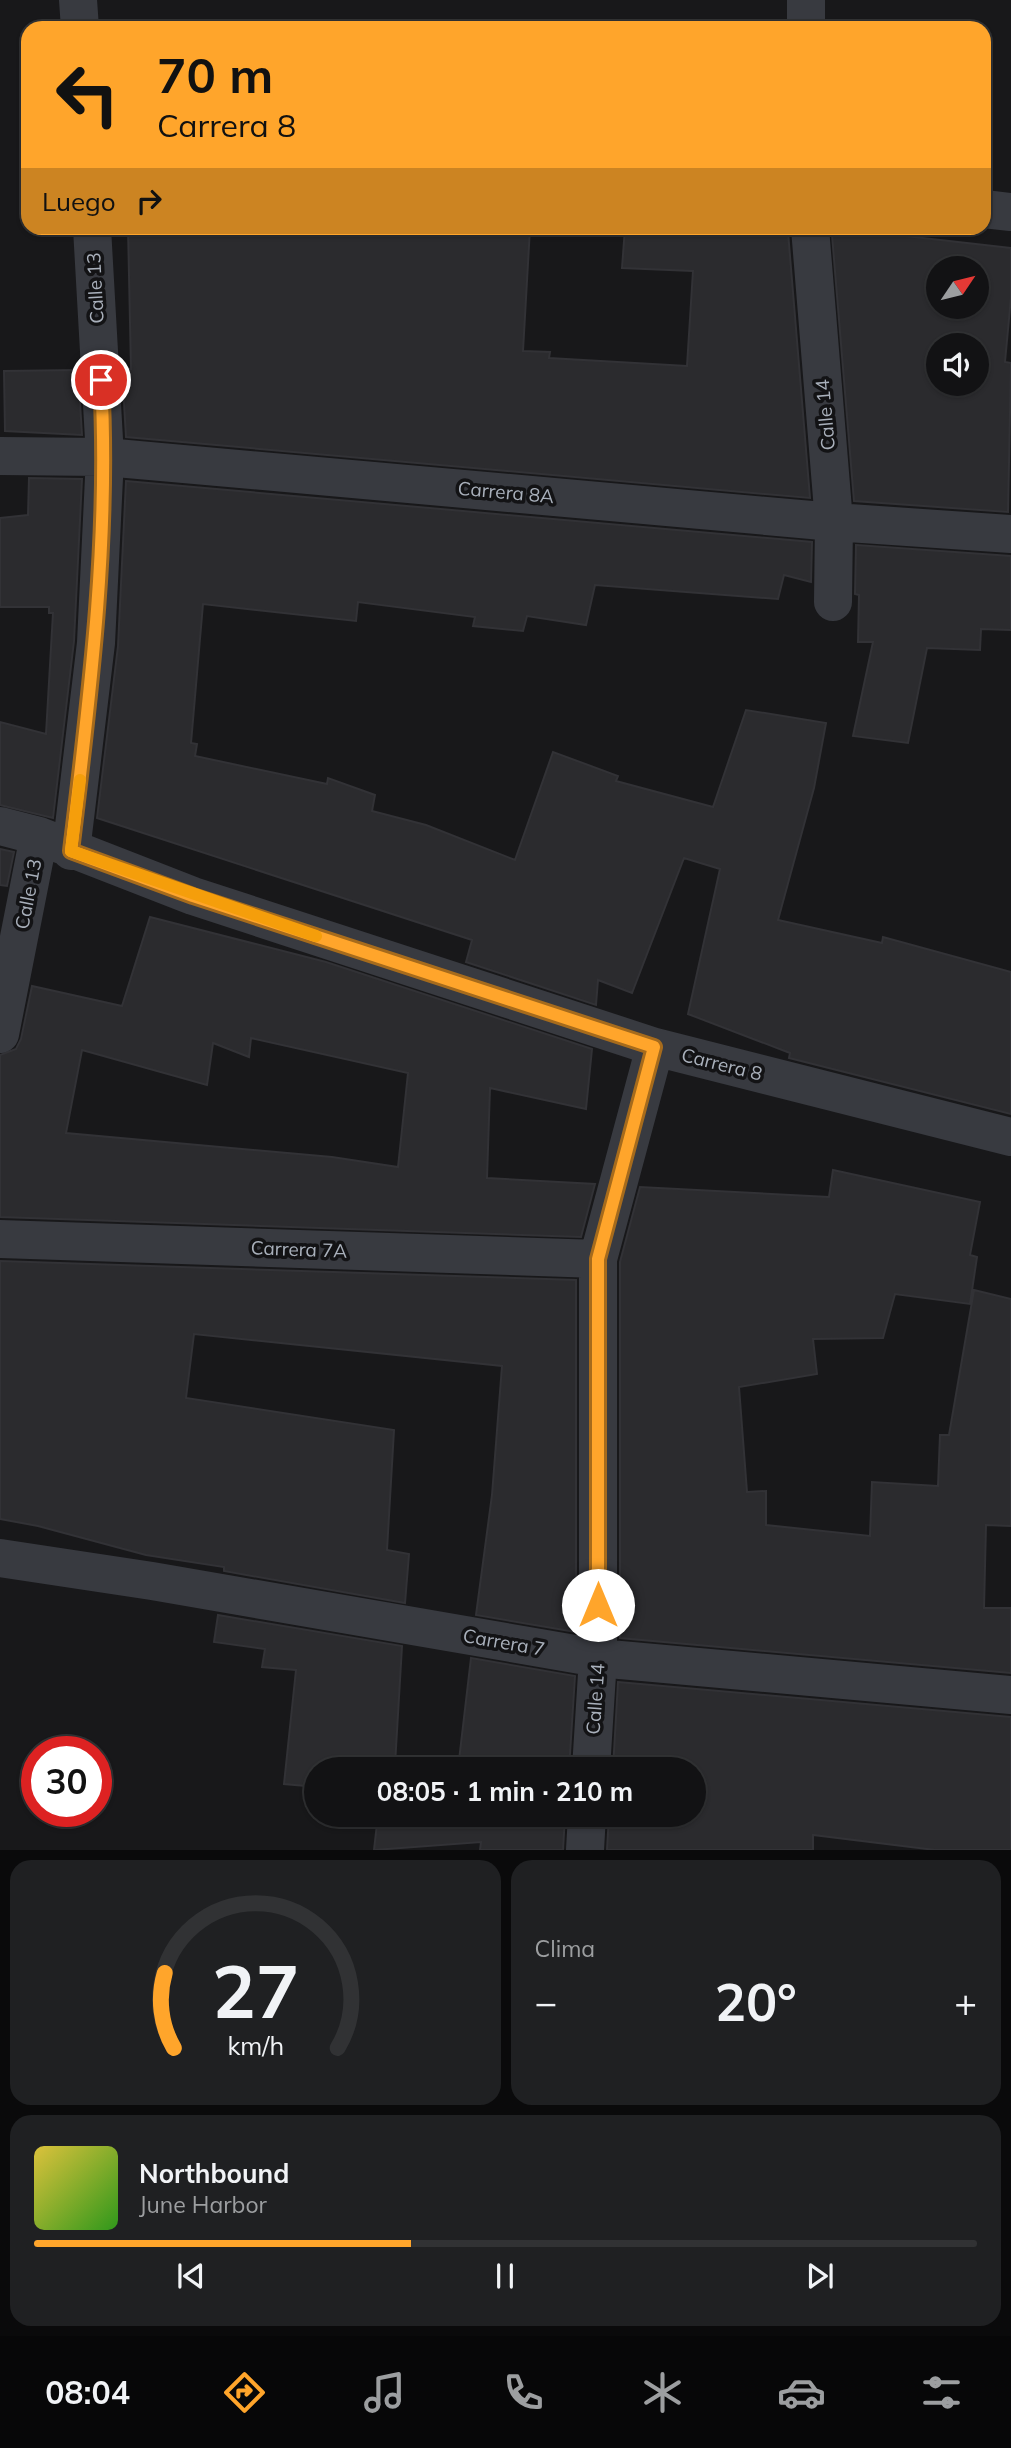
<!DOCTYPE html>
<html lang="es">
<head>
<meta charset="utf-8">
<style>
  :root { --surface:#121214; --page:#1f2022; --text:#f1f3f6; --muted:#9c9ea0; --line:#313234; --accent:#ffa52b }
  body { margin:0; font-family:Mulish,sans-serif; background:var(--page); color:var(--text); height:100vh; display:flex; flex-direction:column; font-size:26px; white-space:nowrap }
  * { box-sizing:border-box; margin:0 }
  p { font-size:23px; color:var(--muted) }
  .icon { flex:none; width:38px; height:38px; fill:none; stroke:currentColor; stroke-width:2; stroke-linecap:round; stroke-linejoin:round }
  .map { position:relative; height:1850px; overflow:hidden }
  .details { display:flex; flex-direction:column; gap:10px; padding:10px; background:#0a0a0b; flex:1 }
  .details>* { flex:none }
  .hud { position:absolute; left:21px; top:21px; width:970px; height:214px; border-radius:21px; box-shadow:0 2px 5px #0004,0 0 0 2px var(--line); background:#ffa52b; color:#111; overflow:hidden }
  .needle { width:46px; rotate:55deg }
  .buttons { position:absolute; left:926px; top:256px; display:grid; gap:14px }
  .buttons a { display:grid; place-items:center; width:63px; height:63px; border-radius:50%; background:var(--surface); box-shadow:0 2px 5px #0004,0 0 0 2px var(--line); font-size:35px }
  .speed { position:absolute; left:21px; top:1736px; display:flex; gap:14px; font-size:35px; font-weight:700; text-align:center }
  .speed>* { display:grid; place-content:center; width:91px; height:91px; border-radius:50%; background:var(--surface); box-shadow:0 2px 5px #0004,0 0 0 2px var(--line); line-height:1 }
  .speed .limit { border:10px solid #d22; background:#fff; color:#111 }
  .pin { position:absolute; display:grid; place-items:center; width:60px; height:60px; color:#fff; margin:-30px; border:4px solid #fff; border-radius:50%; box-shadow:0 2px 7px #0007 }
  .me { position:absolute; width:77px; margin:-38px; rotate:0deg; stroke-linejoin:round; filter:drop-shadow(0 0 5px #0008) }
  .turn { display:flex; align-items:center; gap:24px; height:147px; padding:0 21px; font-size:32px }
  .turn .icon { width:91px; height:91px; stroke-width:2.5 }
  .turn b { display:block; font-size:49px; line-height:60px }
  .then { display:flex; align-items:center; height:66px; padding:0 21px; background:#0003; gap:14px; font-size:26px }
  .big { font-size:52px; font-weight:700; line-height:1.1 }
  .details .card { flex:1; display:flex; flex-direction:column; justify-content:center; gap:10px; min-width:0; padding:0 24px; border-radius:21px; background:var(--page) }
  .details .dial { align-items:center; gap:0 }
  .dial svg { height:182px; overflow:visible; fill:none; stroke:var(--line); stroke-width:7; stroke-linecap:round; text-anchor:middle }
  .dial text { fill:var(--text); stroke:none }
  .song { display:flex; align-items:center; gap:21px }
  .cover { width:84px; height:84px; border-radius:10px; background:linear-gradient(135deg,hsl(50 70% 55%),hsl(110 70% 35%)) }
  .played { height:7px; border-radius:4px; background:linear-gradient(90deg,var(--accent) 40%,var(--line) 40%) }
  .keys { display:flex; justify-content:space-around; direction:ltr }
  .heat { display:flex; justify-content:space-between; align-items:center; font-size:38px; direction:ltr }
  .details .tiles { flex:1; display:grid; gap:10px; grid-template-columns:1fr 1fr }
  .card:last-child { grid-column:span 2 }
  .trip { position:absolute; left:304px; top:1757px; width:402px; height:70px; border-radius:35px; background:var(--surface); box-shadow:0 2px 5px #0004,0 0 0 2px var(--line); font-weight:700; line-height:70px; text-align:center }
  .tab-bar { display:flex; height:112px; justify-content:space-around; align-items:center; background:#070708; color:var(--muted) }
  .tab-bar .icon { width:49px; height:49px }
  .tab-bar .on { color:var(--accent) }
  .tab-bar b { font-size:32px; color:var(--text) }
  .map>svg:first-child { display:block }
</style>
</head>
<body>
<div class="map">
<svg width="1011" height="1850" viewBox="0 0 1011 1850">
  <rect width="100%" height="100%" fill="#18181a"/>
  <path fill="#2b2b2e" stroke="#323236" stroke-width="2" fill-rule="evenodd" d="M128,228H530L523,351L550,352L549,358L687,366L693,271L622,268L625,228H712L788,232L810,498L126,437L122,369H131Z
    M835,228L1011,248V297L1005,362L1011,363L1008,512L854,501L832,235ZM938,268H976V306H938ZM938,345H976V383H938Z
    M78,370L82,435L5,431L4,371Z
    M29,478L82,479L74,641L53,818L0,805V722L46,734L53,613H49V607H0V518L28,515Z
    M126,481L812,542L811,582L784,575L778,599L595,585L586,625L527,616L523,631L473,626L475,617L358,602L356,621L203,604L191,743L197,744L195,756L327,784L328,778L375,795L372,811L426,825L515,860L553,752L618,776L616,781L713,807L746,710L826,723L814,788L778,920L882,943L883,937L1011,972V1114L789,1058L790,1053L688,1014L720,869L684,858L632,993L598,980L596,1005L466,962L472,940L97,818L118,646Z
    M856,545L1011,556V630L981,629L980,650L927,648L908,743L853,736L873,642H858L859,595L855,594Z
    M0,849L14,852L7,886L0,885Z
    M150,917L326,962L592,1049L586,1109L490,1088L487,1178L595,1184L581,1237L0,1217V1055L16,1049L21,1039L32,986L122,1006ZM251,1038L408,1073L398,1167L332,1157L66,1133L82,1050L207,1085L213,1043L249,1057Z
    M833,1170L980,1202L970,1255L977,1257L970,1304L895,1294L883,1338L813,1339L817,1374L739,1387L747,1492L766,1491V1525L870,1536L872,1482L938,1486L940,1435H949L974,1290L1011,1299V1526L986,1525L984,1608H1011V1673L620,1638V1262L640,1187L829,1197Z
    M0,1261L576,1280V1632L476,1615L492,1495L502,1366L194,1334L186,1398L394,1430L387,1550L409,1554L405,1603L224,1571V1567L146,1555L38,1526L0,1519Z
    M218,1615L402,1646L395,1765L442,1769H317V1787L284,1784L296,1670L262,1667L265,1649L214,1642Z
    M471,1658L575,1676L569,1769H458Z
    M618,1682L1011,1717V1850H935L813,1835V1850H607L609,1815H695V1769H613Z
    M378,1815H565L563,1850H480L481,1842L374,1850Z"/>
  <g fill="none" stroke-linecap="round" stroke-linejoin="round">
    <path stroke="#383a40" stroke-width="38" d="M78,0L80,28
      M806,0V28
      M984,209L1011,212
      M810,228L834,522L833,602
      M0,456L105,457L834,522L1011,534
      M0,826L39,836L193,896L655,1047L1011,1137
      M71,851L96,643L105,457L92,228
      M0,1034L39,836
      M0,1239L598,1259
      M0,1558L152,1581L598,1658L1011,1695
      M591,1769L598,1658V1259L655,1047
      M585,1850L587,1815"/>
  </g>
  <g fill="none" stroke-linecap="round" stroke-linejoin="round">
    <defs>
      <path id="route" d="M101,380C110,538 90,694 71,851L193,896L654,1047L598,1259V1605"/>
    </defs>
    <use href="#route" stroke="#a66b1c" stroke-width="18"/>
    <use href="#route" stroke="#ffa52b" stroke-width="12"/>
    <path stroke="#f59e0b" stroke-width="12" d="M80,780L71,851L316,936"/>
  </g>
  <g text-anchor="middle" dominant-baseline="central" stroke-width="7" stroke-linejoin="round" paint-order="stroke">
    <g font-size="19" fill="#a9b0bb" stroke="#131315">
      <text transform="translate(95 288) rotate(-93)">Calle 13</text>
      <text transform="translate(825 415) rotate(-95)">Calle 14</text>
      <text transform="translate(506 492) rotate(5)">Carrera 8A</text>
      <text transform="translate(28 894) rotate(-79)">Calle 13</text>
      <text transform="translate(722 1064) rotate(14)">Carrera 8</text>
      <text transform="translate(299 1249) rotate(2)">Carrera 7A</text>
      <text transform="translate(504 1642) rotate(10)">Carrera 7</text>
      <text transform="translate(595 1699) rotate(-86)">Calle 14</text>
    </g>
  </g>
</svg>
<div class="buttons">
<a><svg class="needle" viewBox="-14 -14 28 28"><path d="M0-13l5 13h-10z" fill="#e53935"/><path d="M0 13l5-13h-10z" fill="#9c9ea0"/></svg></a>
<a><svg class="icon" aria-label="sound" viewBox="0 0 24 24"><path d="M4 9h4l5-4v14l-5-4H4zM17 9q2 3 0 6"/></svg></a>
</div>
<div class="speed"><div class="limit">30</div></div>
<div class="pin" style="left:101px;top:380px;background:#d93025"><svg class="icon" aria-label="arrive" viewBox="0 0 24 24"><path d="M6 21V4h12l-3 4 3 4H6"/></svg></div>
<svg class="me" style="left:598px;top:1605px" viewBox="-20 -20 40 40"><circle r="19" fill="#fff"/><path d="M0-13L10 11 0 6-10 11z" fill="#ffa52b"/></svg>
<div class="trip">08:05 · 1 min · 210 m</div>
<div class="hud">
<div class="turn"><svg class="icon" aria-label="left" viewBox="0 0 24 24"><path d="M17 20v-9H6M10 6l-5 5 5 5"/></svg><div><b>70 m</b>Carrera 8</div></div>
<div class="then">Luego<svg class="icon" aria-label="right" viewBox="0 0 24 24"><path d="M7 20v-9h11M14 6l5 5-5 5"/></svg></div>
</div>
</div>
<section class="details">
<div class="tiles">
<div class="card dial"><svg viewBox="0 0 100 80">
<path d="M14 69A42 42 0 1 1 86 69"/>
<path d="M14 69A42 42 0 0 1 10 36" stroke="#ffa52b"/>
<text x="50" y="56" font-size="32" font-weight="700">27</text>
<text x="50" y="72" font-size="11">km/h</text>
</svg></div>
<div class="card"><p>Clima</p>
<div class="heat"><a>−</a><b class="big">20°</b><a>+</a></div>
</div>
<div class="card">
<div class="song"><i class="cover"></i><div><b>Northbound</b><p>June Harbor</p></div></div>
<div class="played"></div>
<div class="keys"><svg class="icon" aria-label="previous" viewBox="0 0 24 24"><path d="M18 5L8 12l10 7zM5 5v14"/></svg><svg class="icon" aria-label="pause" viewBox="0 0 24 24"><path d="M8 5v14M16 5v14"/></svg><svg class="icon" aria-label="next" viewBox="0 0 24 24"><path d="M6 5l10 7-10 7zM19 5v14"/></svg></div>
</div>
</div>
</section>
<nav class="tab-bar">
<b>08:04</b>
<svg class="icon on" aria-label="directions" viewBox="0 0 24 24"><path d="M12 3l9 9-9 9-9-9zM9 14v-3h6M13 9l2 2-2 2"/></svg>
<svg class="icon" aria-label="music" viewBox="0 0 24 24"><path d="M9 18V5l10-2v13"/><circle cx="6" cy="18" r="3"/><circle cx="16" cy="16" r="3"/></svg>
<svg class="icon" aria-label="phone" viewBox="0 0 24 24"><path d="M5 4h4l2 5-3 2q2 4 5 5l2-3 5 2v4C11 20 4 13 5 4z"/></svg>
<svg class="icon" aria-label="climate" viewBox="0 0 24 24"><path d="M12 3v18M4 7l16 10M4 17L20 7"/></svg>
<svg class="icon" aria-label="car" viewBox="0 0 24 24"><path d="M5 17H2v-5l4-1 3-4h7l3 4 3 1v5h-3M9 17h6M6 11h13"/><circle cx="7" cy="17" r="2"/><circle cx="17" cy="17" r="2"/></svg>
<svg class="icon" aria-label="filters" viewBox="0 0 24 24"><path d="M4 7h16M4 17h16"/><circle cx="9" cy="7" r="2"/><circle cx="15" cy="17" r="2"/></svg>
</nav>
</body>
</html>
